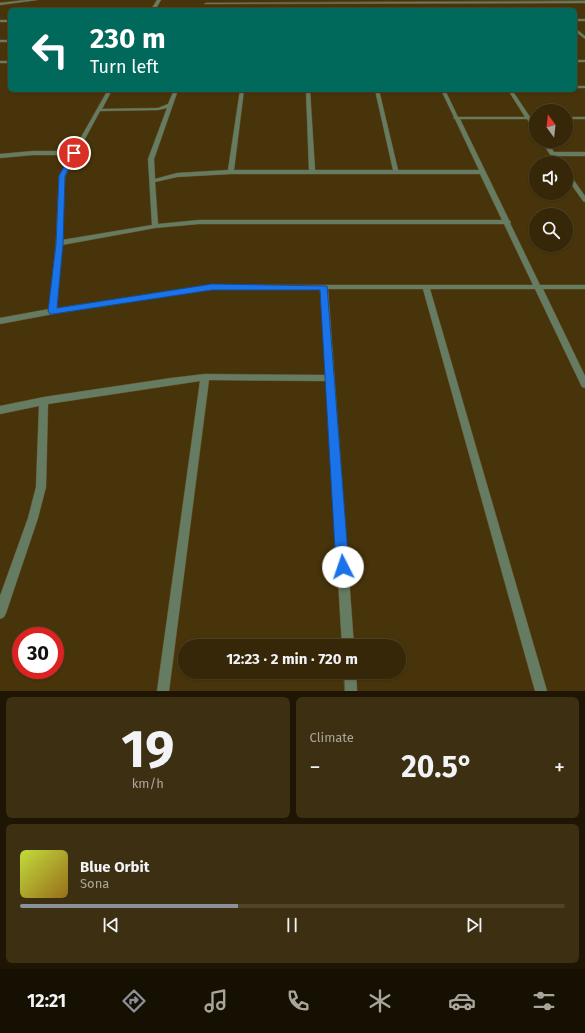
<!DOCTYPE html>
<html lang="en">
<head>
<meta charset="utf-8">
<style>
  :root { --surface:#362708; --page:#3d2f12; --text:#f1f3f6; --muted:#aaa59c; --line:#504429; --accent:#8c9099 }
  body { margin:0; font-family:"Fira Sans",sans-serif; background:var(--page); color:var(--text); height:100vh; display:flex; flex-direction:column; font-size:15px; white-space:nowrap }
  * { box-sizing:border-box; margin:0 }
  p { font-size:13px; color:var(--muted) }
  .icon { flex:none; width:22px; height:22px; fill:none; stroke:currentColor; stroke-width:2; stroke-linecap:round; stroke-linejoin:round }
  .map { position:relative; height:691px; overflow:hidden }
  .details { display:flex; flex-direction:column; gap:6px; padding:6px; background:#1e1504; flex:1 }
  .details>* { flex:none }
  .guide { position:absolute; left:8px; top:8px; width:569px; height:84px; border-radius:6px; box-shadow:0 1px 3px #0004,0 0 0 1px var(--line); background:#00695c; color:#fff; overflow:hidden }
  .needle { width:26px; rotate:345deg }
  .buttons { position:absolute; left:529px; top:104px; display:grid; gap:8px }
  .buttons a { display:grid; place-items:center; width:44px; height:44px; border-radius:50%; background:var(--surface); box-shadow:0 1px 3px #0004,0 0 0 1px var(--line); font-size:20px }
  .speed { position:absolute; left:12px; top:627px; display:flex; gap:8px; font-size:20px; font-weight:700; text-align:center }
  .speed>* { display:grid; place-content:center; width:52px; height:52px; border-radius:50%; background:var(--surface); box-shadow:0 1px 3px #0004,0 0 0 1px var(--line); line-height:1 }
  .speed .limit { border:6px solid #d22; background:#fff; color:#111 }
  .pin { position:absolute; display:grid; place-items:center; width:34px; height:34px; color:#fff; margin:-17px; border:2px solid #fff; border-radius:50%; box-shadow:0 1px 4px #0007 }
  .me { position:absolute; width:44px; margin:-22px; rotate:356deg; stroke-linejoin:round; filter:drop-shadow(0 0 3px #0008) }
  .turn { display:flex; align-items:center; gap:14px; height:84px; padding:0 16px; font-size:18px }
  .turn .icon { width:52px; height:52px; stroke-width:2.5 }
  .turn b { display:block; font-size:28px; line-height:34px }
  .big { font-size:30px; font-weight:700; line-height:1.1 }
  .details .tile { flex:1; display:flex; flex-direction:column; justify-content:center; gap:6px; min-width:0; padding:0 14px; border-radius:6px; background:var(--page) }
  .details .dial { align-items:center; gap:0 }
  .dial b { font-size:52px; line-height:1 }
  .song { display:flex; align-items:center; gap:12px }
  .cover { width:48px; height:48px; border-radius:6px; background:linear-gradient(135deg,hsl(70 70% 55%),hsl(40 70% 35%)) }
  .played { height:4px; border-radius:2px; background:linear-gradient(90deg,var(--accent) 40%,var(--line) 40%) }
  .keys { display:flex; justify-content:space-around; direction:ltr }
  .heat { display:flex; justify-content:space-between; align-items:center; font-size:22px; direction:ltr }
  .details .tiles { flex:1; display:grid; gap:6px; grid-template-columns:1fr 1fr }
  .tile:last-child { grid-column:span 2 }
  .trip { position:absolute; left:178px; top:639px; width:228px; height:40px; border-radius:20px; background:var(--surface); box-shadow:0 1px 3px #0004,0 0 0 1px var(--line); font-weight:700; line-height:40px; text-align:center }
  .menu { display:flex; height:64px; justify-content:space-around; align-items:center; background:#161003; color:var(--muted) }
  .menu .icon { width:28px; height:28px }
  .menu .active { color:var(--accent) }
  .menu b { font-size:18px; color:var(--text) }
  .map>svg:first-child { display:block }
</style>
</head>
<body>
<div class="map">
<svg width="585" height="691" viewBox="0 0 585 691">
  <rect width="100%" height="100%" fill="#48340a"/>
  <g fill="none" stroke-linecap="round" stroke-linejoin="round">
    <defs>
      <path id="minor" d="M26,0H37L0,5V3Z
        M157,0H161L155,10H151Z
        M585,1V3L204,4L206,3Z
        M575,28L585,36V39L575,31Z
        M0,40H10V42H0Z
        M575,60H585V62H575Z
        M0,61H10V63H0Z
        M575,86H585V88H575Z
        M108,90H112L102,109L158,108L168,104L174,90H178L154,159L155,179L177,173L228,170L240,90H244L234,170H309L306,90H310L315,170H393L375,90H379L398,170H479L455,119L453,118L454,117L441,90H445L458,117H525L508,90H512L530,117H536V119H532L536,125V131L534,130L527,119H460L509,220L511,222L510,223L540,285H585V289H543L585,376V388L582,387L581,385L535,289H430L547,691H535L423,289H328L354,646H342L326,381L209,380L169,691H157L200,381L48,404L46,487L38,518L6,613L4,617L0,619V596L28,518L36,487L39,406L0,414V406L44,397L171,378L205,374L326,375L320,289H212L53,314L0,324V318L49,309L56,243L59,176L71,155H33L0,158V154L33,151H73ZM167,108L148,159L152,225L62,240L65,176L100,111L158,110ZM231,174H480L502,220H199L158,224L155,182L177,177ZM199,224H504L533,285H212L57,308L62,245L155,228Z
        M566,117H585V119H566Z
        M541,141H547L554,152H585V156H557L562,163H556Z
        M566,171L568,172L585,196V202L583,201L566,177Z
        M344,672H356L357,691H345Z"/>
      <path id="tertiary" d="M575,19H585V21H575Z
        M0,20H10V22H0Z"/>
    </defs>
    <use href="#minor" stroke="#655128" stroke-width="1"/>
    <use href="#tertiary" stroke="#655128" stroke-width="1"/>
    <use href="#minor" fill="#657c62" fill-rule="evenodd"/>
    <use href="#tertiary" fill="#657c62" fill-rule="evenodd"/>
  </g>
  <path fill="#1a73e8" stroke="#114b97" d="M74,151L77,153L65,176L63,244L57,308L212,284L327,286L349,567L347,572L343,574L338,572L336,567L320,290H212L53,314H50L48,311L56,244L59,176L71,153Z"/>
</svg>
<div class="buttons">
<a><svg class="needle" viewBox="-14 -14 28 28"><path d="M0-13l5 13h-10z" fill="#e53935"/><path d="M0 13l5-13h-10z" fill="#aaa59c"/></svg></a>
<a><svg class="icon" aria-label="sound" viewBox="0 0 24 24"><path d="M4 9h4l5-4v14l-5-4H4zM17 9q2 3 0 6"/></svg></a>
<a><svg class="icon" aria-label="search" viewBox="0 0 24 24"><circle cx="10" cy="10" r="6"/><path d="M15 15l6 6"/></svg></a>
</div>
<div class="speed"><div class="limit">30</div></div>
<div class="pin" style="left:74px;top:153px;background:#d93025"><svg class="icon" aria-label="arrive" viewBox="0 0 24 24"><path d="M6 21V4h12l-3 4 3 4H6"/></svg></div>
<svg class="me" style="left:343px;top:567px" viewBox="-20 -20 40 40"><circle r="19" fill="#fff"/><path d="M0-13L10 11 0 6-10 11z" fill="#1a73e8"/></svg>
<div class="trip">12:23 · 2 min · 720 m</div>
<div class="guide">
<div class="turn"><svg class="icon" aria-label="left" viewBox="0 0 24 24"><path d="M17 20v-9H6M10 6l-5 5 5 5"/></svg><div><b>230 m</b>Turn left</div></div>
</div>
</div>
<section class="details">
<div class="tiles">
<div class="tile dial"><b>19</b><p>km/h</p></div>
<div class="tile"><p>Climate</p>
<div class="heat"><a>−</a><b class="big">20.5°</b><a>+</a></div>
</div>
<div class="tile">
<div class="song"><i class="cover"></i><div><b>Blue Orbit</b><p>Sona</p></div></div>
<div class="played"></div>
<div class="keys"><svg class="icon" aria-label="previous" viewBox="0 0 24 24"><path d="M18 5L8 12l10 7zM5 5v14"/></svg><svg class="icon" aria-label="pause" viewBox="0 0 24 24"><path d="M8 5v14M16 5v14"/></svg><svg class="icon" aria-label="next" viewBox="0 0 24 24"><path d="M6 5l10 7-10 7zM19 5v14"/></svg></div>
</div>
</div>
</section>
<nav class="menu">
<b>12:21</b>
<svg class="icon active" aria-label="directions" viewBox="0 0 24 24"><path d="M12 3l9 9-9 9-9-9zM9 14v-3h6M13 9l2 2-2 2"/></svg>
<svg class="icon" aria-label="music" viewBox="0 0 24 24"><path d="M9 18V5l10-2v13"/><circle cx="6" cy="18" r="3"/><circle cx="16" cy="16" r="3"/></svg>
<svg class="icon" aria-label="phone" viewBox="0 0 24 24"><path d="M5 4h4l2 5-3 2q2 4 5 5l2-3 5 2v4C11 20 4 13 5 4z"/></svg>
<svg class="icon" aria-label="climate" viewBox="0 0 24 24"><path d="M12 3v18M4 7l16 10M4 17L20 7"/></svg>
<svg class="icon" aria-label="car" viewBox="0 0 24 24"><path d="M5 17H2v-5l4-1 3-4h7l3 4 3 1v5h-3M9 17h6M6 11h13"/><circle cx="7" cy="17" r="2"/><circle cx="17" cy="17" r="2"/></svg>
<svg class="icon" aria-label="filters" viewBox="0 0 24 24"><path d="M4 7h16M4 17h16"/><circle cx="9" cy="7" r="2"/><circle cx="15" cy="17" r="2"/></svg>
</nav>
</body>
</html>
